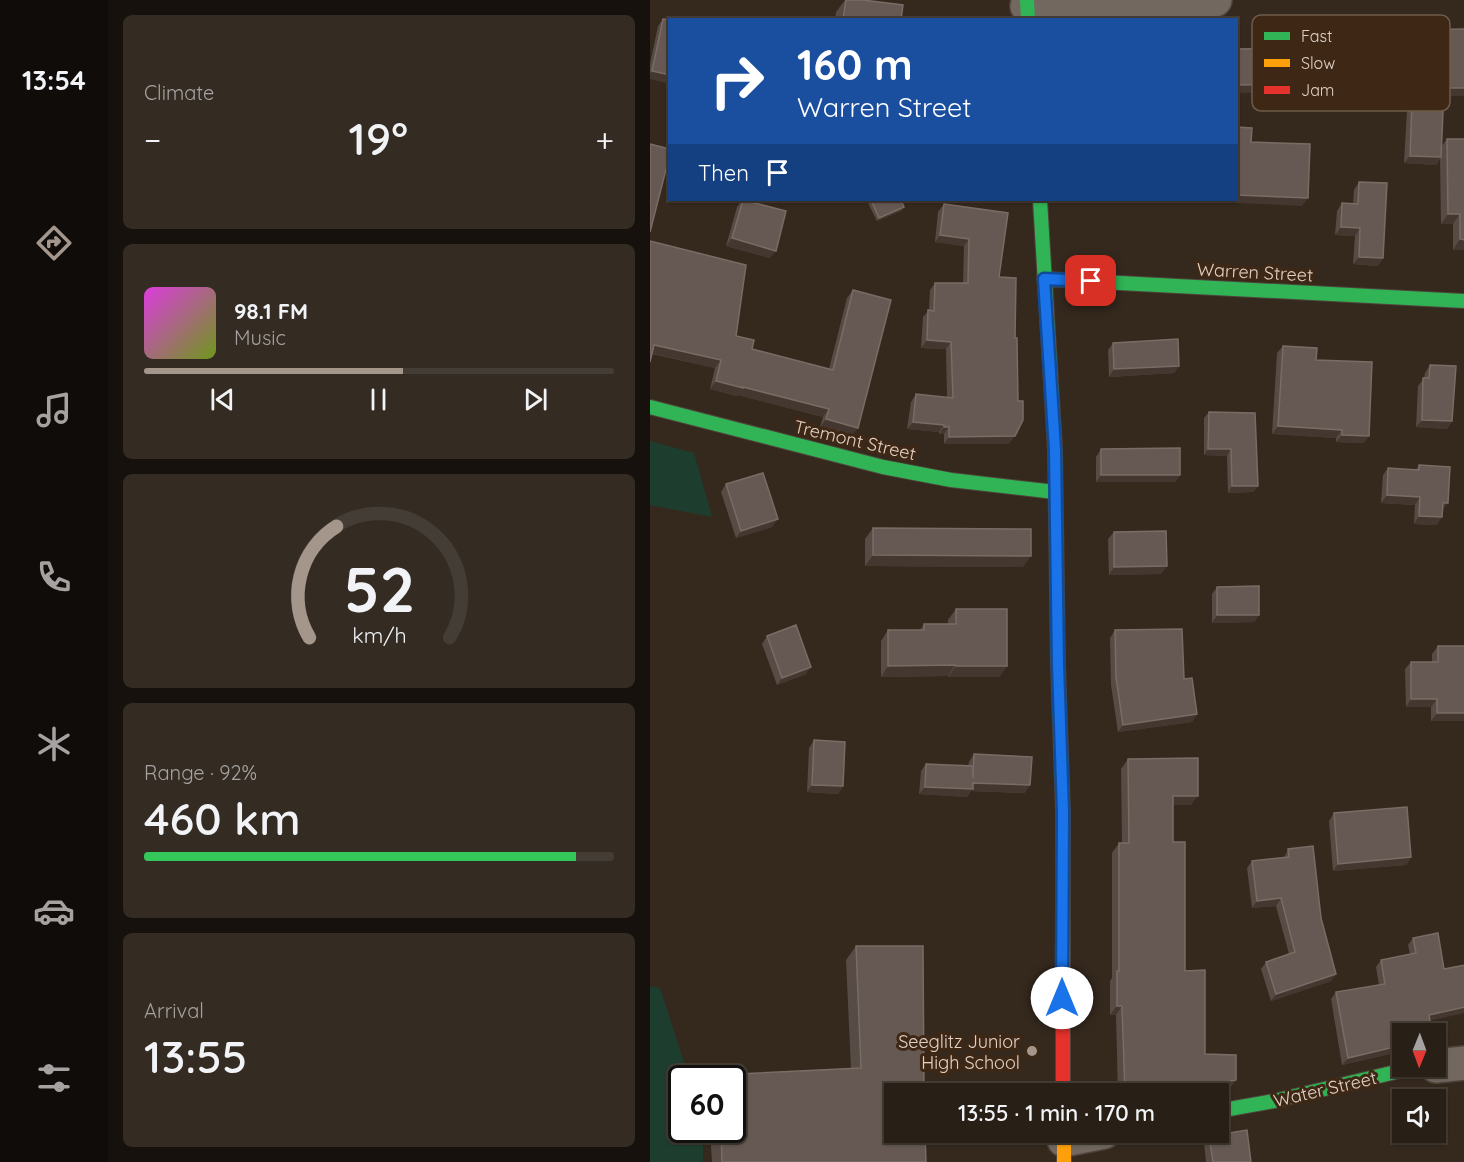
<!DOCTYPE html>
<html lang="en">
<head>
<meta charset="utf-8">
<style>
  :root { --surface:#281f16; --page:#342c23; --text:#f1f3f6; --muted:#a5a2a1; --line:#443d35; --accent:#a4968b }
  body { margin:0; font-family:Quicksand,sans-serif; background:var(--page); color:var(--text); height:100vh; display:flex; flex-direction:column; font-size:22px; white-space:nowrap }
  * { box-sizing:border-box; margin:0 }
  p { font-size:20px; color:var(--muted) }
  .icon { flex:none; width:33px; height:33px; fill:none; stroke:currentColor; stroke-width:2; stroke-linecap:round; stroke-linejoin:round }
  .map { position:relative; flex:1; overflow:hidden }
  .side { display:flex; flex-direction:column; gap:15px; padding:15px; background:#16110c; width:542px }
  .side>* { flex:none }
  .hud { position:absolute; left:18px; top:18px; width:570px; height:183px; border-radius:0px; box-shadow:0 2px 4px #0004,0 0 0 2px var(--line); background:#1a4fa0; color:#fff; overflow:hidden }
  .needle { width:39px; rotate:181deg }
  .tools { position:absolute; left:742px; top:1023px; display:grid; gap:12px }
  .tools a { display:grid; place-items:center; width:54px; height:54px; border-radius:0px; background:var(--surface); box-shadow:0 2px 4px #0004,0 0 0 2px var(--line); font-size:30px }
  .speed { position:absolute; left:18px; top:1065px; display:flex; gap:12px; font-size:30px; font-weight:700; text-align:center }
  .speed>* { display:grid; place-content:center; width:78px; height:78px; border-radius:50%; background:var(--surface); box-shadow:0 2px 4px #0004,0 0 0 2px var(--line); line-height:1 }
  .speed .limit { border:3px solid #111; border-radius:9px; background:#fff; color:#111 }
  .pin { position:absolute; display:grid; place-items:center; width:51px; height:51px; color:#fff; margin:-26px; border-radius:12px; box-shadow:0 3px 9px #0006 }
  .me { position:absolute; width:66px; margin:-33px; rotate:0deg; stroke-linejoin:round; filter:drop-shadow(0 0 4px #0008) }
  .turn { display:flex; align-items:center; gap:21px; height:126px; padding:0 30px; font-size:27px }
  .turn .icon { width:78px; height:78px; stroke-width:2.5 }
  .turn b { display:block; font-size:42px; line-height:51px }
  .then { display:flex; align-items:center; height:57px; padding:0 30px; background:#0003; gap:12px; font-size:22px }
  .big { font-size:45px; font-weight:600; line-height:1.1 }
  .side .card { flex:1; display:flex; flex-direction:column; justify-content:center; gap:9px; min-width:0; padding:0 21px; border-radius:9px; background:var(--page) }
  .side .dial { align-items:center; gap:0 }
  .dial svg { height:156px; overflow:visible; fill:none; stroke:var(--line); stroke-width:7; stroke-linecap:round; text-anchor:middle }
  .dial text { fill:var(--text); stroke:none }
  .song { display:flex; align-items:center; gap:18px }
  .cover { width:72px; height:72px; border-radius:9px; background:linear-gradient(135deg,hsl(300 70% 55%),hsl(80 70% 35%)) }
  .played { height:6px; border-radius:3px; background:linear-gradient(90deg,var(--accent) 55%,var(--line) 55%) }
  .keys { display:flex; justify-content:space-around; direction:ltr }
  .heat { display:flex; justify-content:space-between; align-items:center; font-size:33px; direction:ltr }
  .charge { height:9px; border-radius:4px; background:linear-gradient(90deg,#34c759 92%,var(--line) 0) }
  .trip { position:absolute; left:234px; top:1083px; width:345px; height:60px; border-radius:0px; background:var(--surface); box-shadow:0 2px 4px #0004,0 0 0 2px var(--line); font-weight:600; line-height:60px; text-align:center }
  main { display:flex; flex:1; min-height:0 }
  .menu { display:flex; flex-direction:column; width:108px; justify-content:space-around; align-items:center; background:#100c09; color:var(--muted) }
  .menu .icon { width:42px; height:42px }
  .menu .current { color:var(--accent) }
  .menu b { font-size:27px; color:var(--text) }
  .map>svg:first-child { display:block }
</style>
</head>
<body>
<main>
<nav class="menu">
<b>13:54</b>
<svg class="icon current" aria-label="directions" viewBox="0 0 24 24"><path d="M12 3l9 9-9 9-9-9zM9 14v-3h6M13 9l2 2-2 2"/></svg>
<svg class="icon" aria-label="music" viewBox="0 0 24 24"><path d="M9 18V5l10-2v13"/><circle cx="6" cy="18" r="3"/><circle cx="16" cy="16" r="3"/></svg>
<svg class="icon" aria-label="phone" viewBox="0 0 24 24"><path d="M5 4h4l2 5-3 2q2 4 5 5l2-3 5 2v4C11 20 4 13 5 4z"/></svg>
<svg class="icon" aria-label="climate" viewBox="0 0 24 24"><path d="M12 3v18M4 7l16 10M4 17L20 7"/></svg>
<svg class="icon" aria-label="car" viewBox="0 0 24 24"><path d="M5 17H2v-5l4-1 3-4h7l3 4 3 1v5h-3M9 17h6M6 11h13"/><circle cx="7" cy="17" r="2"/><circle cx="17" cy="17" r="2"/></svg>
<svg class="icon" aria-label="filters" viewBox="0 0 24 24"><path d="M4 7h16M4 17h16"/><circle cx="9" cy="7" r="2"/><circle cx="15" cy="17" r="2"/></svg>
</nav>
<section class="side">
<div class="card"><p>Climate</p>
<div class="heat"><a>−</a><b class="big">19°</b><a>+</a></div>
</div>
<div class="card">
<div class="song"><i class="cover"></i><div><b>98.1 FM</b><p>Music</p></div></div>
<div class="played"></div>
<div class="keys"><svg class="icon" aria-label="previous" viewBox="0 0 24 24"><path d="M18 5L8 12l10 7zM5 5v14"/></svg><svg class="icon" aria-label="pause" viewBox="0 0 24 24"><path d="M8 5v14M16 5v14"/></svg><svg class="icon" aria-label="next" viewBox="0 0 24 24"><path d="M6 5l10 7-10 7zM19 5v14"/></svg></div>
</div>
<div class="card dial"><svg viewBox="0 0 100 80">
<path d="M14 69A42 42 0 1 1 86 69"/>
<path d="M14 69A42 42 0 0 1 28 12" stroke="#a4968b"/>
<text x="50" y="56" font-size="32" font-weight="700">52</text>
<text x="50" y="72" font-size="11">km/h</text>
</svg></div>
<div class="card"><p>Range · 92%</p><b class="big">460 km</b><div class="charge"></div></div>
<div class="card"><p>Arrival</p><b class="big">13:55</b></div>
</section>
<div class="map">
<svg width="815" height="1162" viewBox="0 0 815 1162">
  <rect width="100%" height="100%" fill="#35291e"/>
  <path fill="#1d3e2e" d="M0,441L44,453L62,517L0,505Z
    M0,986L10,988L39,1078H32V1130H53V1162H0Z"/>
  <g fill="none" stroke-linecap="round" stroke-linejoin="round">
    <defs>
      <path id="street" d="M377,6L565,0
        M786,1066L815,1063
        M414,1140L454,1132"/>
      <path id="fast" d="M377,0L378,20
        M390,200L405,449L408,665L413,812V990
        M394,279L815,301
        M0,407L233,467L301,480L405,492
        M568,1111L624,1101L754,1070L782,1066"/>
      <path id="slow" d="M414,1132V1162"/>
      <path id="jam" d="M413,990V1094"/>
    </defs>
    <use href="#street" stroke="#4f443b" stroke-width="36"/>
    <use href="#fast" stroke="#4f443b" stroke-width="16"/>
    <use href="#slow" stroke="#4f443b" stroke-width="16"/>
    <use href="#jam" stroke="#4f443b" stroke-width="16"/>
    <use href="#street" stroke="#726860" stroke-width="33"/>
    <use href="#fast" stroke="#30b455" stroke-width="14"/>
    <use href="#slow" stroke="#ff9f0a" stroke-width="14"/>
    <use href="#jam" stroke="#e5322d" stroke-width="14"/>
  </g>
  <path fill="#574b45" d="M195,0H213L251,20H185L186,12Z
    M13,19L20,20L0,79V64L8,26Z
    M722,28L763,30L794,96L791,147L797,139H815V250H803V224H791L790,159L786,165L754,163L757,110L726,111L724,80H718L717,36Z
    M709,182L733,258L728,266L703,264L705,236L685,235L687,211L692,203L703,204L704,190Z
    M92,200L120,258L76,246L87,207Z
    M218,200H251L254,207L251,211L227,221L217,201Z
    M294,204L349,277L359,444H294V434H289V432L257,429L261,402L266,394L297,398L296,349L271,348L273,317L279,310L280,290L285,283H313L314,246L285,242L288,212Z
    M0,241L86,336L102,349L179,369L197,298L203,290L202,436L170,427L173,417L88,395L87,396L60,389L65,368L2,354Z
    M463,343L529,366L524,373L459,377L458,350Z
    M633,346L666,360L714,443L686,442V438L622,434L627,353Z
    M780,365L802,421L797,429L766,427L768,386L774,378L775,373Z
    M559,412L608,486L603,492L578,493L577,456L554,455V418Z
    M451,449L530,475L525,482H446V457Z
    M769,465L792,511L787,525L764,524L765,505L731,503L733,475L738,468L766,470Z
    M76,484L122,527L86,538L71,492Z
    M223,528L373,567L215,566V539Z
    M464,532L517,566L511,574L459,575L458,539Z
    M567,587L609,615L604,622L562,623V594Z
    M306,609L357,666L349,677H298V676L231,677V641L238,630H270L274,624H298V620Z
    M465,630L534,679L547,714L542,722L468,732L461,685L460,638Z
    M117,636L156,674L127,685L112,644Z
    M788,646L815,721H781V707H756L755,669L761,662H782V654Z
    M164,740L193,786L188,794L157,792L159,748Z
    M324,754L375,793L321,791L317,797L269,794L271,771L276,764L318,766L319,762Z
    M478,759L541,805H523V842L535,971L555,1054L579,1090L563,1094H468L466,1015H460V981L462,978V853L469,843H472L471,769Z
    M684,813L761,857L756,865L683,871L679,821Z
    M638,849L671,918L686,974L681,981L621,1001L611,969L616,962L639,954L626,906L602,908L597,868L602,861L634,858Z
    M763,938L780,1021L753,1034V1051L692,1065L681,999L686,992L729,985L726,967L731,960L760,954L758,945Z
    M206,946L273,1075L276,1162H62L60,1130H82V1078H66L68,1075L201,1069L196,960Z
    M559,1136L601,1162H556L554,1143Z"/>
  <path fill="#43372f" d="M2,71L20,75V84L0,79V74Z
    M724,72H730L724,80H718Z
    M655,84L649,92L586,93V85Z
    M794,88H815V96H789Z
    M762,102L757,110L726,111L731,104Z
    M760,156L791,157L786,165L754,163Z
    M586,195L658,198L652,206L566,202L567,200H586Z
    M254,207L251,211L227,221L229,218Z
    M798,214H810L803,224H791Z
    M691,227L710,228L705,236L685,235Z
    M290,235L319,239L314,246L285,242Z
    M82,238L126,251L120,258L76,246Z
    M810,239L815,240V250H803Z
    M709,257L733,258L728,266L703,264Z
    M277,340L301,342L296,349L271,348Z
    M4,345L71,360L65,368L0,353Z
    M529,366L524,373L459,377L464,369Z
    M66,381L93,387L179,409L173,417L88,395L87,396L60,389Z
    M176,419L208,428L202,436L170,427Z
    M772,420L802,421L797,429L766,427Z
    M263,422L294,425L289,432L257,429Z
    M628,426L692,430L686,438L622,434Z
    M294,427H299L294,434H289Z
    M692,435L719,436L714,443L686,442Z
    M365,436L359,444H294L299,437Z
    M558,449H581L577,456L554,455Z
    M451,475H530L525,482H446Z
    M582,486H608L603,492L578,493Z
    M737,495L770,497L765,505L731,503Z
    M793,503H798L792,511Z
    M769,516L792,517L787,525L764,524Z
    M128,519L122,527L86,538L91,531Z
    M223,555L381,556L373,567L215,566Z
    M517,566L511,574L459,575L464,567Z
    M567,615H609L604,622L562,623Z
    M305,665L298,676L231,677L238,666Z
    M306,666H357L349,677H298Z
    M161,667L156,674L127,685L132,678Z
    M761,699H787L781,707H756Z
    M787,713H815V721H781Z
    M547,714L542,722L468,732L473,725Z
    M323,783L380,785L375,793L321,791L317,797L269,794L275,787Z
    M162,785L193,786L188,794L157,792Z
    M523,796H548L541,805H516Z
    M761,857L756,865L683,871L688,864Z
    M631,898L626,906L602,908L607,901Z
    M686,974L681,981L621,1001L626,994Z
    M467,1006H472L466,1015H460Z
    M815,1007V1013L774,1022L779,1015Z
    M753,1045V1051L692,1065L698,1058Z
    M586,1080L579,1090L563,1094H540L546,1085L572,1083Z"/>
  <path fill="#665953" stroke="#796c65" stroke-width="1.5" d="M196,0H213L253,5L251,20H193Z
    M13,19L20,20V75L2,71Z
    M763,27V30L815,29V88H794L791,157L760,156L762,102L731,104L730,72H724L722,28Z
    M654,48L655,84L586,85V49Z
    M586,127L602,128L601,142L660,144L658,198L586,195Z
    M797,139H815V240L810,239V214H798Z
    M0,144L20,149V154L0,232Z
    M709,182L737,183L733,258L709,257L710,228L691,227L692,203L708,204Z
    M93,200L136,211L126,251L82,238Z
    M221,200H251L254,207L229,218Z
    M294,204L358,213L349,277L366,278L365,338H367L368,401H373V420L365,436L299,437V427H294V425L263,422L266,394L303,398L301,342L277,340L278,310L284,311L285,283H318L319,239L290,235Z
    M0,241L96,265L86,336L104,340L102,349L183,370L203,290L241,300L208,428L176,419L179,409L93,387V388L66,381L71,360L4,345L0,362Z
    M528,339L529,366L464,369L463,343Z
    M633,346L667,348L666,360L722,362L719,436L692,435V430L628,426Z
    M780,365L806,366L802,421L772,420L773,378H779Z
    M559,412L605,413L608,486H582L581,449H558Z
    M530,448V475H451V449Z
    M769,465L800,467L798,503H793L792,517L769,516L770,497L737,495L738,468L769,470Z
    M113,473L128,519L91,531L76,484Z
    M223,528L381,529V556L223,555Z
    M516,531L517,566L464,567V532Z
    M609,586V615H567V587Z
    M306,609H357V666H306L305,665L238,666V630H274V624H306Z
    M146,625L161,667L132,678L117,636Z
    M532,629L534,679L542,678L547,714L473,725L466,677L465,630Z
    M788,646H815V713H787V699H761V662H788Z
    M164,740L195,742L193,786L162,785Z
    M324,754L382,757L380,785L323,783V789L275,787L276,764L323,766V778Z
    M548,758V796H523V842H535V971L555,970V1054L586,1055V1080L572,1083L566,1085H546V1094H475L472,1006H467V971H469V843H479L478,759Z
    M757,807L761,857L688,864L684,813Z
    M663,846L671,918L686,974L626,994L616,962L645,952L631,898L607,901L602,861L639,857L638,849Z
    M788,933L794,969L815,965V1007L779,1015L782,1034H753V1045L698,1058L686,992L735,984L731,960L766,953L763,938Z
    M206,946H273L274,1094H244V1132H275L276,1162H72L71,1130H82V1078H68V1075L211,1068Z
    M597,1130L601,1162H563L559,1136Z"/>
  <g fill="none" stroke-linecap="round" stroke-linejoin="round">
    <defs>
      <path id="route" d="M412,998L413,812L408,665L405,449L394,279L441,281"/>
    </defs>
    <use href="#route" stroke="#114b97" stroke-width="15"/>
    <use href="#route" stroke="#1a73e8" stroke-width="10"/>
  </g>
  <circle fill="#a4968b" stroke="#3e2815" stroke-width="2" cx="382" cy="1051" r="6"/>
  <g text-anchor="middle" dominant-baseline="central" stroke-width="6" stroke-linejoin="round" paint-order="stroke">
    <g font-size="18" fill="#e0d1c6" stroke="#3e2815">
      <text transform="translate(605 272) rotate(3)">Warren Street</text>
      <text transform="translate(205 440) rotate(13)">Tremont Street</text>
      <text transform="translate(675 1089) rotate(-13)">Water Street</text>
    </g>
    <g font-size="18" fill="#e0d1c6" stroke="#3e2815" text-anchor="end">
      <text x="370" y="1041">Seeglitz Junior<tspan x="370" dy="21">High School</tspan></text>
    </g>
  </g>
  <rect x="602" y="15" width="198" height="96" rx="9" fill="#3e2815" stroke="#6f5b4a" stroke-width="1.5"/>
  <rect x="614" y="32" width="26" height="8" fill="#30b455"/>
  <rect x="614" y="59" width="26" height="8" fill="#ff9f0a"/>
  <rect x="614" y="86" width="26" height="8" fill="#e5322d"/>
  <g font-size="16" fill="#e0d1c6">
    <text x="651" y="42">Fast</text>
    <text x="651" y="69">Slow</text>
    <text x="651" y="96">Jam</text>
  </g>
</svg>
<div class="tools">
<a><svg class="needle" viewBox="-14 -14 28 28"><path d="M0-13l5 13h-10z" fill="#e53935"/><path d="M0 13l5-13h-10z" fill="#a5a2a1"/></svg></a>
<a><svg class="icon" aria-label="sound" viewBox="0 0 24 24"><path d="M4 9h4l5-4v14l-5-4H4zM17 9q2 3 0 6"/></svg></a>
</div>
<div class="speed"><div class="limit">60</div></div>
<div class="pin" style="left:441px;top:281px;background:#d93025"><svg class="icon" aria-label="arrive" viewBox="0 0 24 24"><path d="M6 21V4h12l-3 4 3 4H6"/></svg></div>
<svg class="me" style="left:412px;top:998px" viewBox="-20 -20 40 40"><circle r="19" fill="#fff"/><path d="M0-13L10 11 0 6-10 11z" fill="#1a73e8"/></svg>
<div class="trip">13:55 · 1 min · 170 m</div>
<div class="hud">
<div class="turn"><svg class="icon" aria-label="right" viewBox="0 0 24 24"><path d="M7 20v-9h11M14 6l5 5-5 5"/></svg><div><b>160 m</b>Warren Street</div></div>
<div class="then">Then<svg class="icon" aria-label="arrive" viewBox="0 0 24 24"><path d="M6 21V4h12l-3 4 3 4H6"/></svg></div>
</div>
</div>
</main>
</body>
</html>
